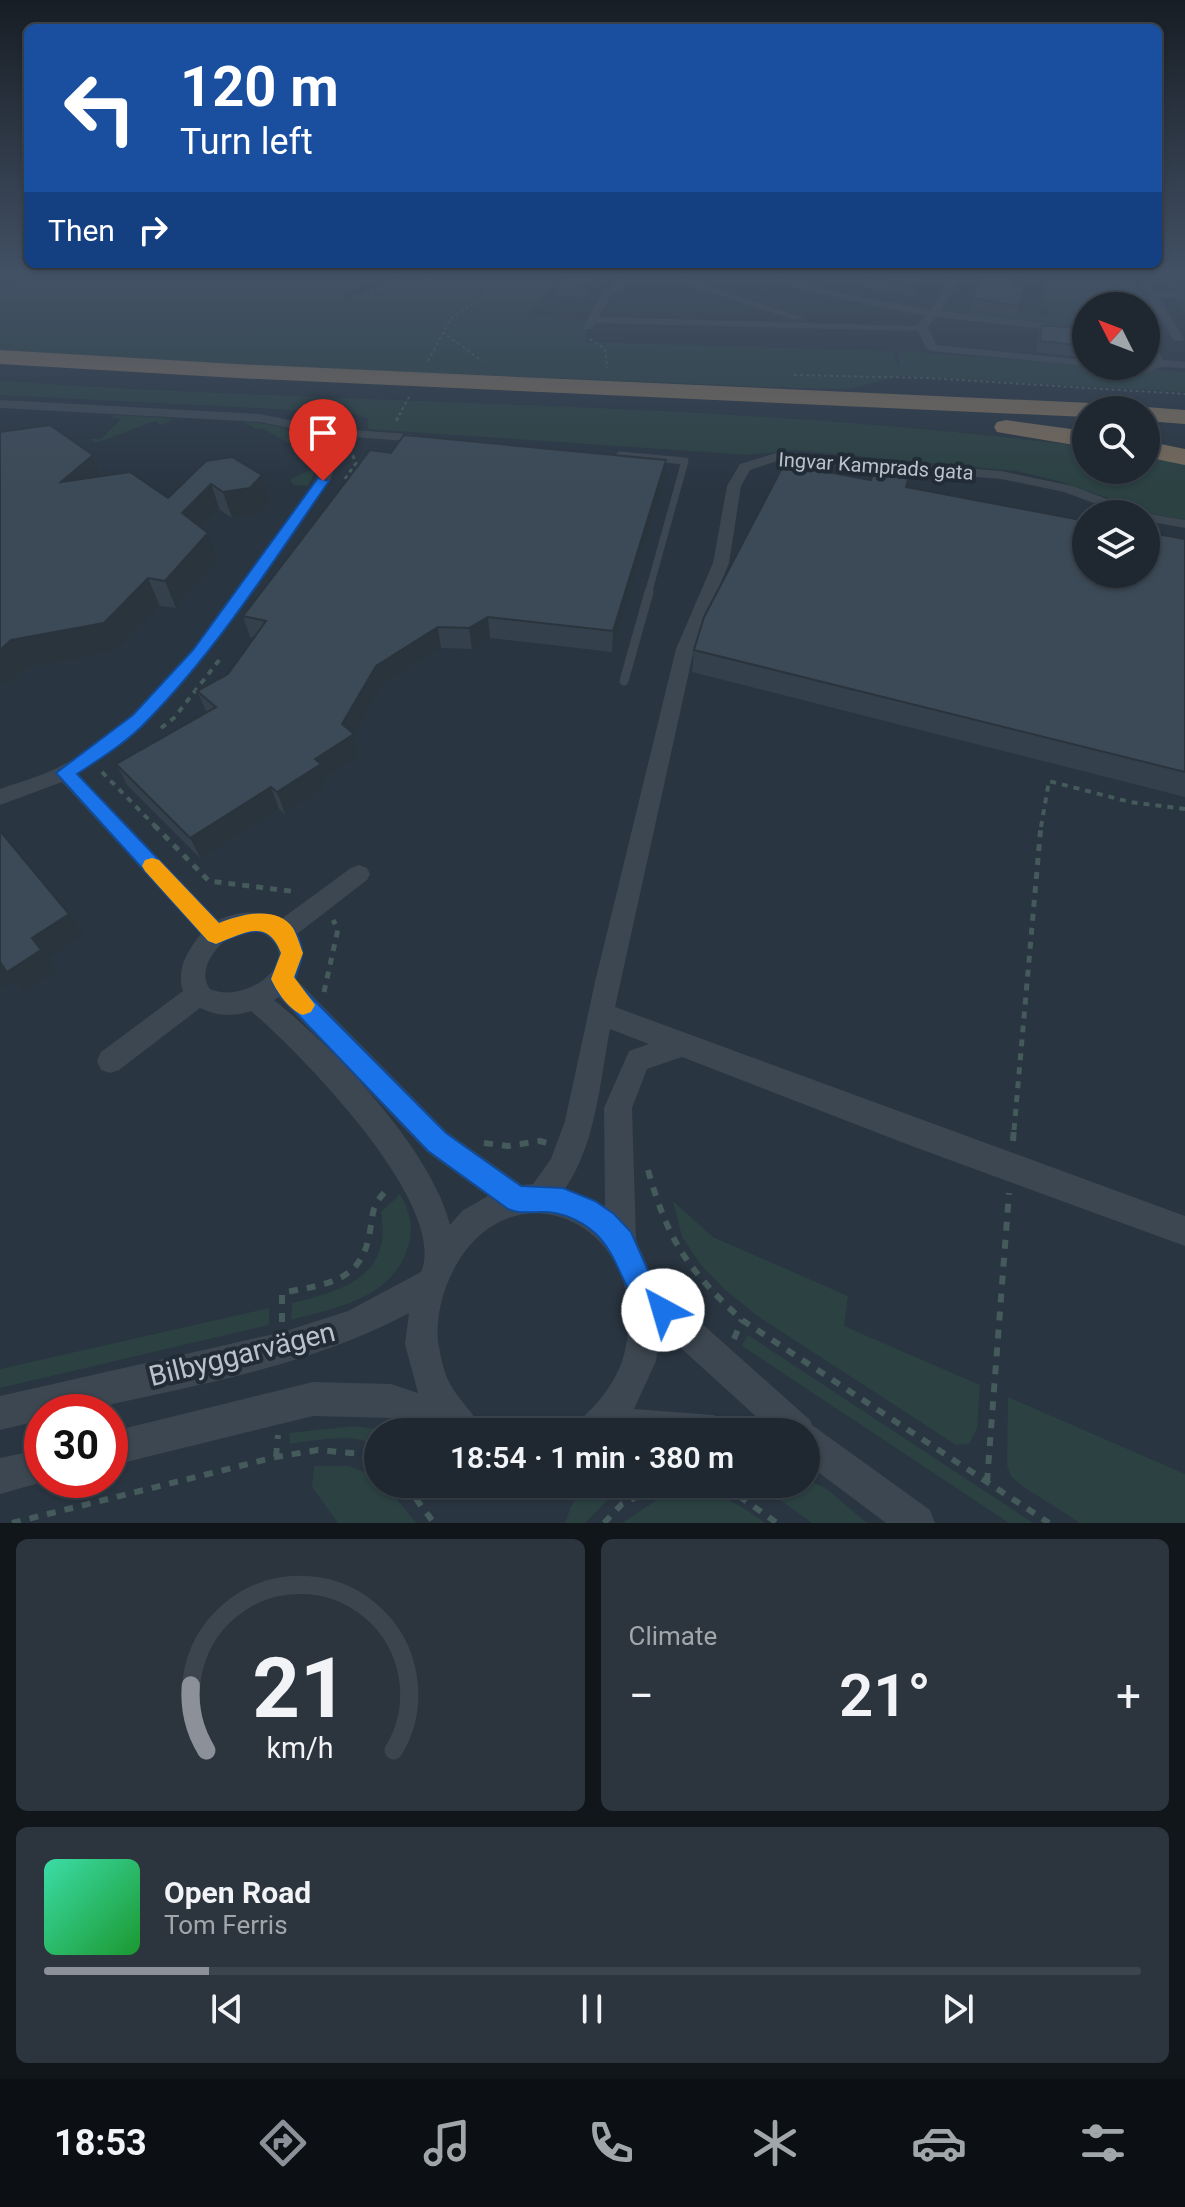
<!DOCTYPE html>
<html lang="en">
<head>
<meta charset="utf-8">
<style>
  :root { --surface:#1f2831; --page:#2c343d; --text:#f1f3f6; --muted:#a1a6ab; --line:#3c444d; --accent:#8c9099 }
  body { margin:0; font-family:Roboto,sans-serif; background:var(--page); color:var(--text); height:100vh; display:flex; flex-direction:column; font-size:30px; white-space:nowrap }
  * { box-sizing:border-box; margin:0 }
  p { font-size:26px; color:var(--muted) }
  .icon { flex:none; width:44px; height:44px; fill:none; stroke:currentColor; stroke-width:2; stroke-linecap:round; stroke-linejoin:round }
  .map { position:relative; height:1523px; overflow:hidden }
  .details { display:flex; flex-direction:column; gap:16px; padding:16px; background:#11161b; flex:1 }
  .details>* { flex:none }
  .banner { position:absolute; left:24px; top:24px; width:1138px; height:244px; border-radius:12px; box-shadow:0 2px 6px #0004,0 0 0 2px var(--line); background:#1a4fa0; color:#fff; overflow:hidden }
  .needle { width:52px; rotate:312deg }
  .fabs { position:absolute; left:1072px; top:292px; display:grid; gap:16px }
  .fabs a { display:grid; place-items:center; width:88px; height:88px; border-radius:50%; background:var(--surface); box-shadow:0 2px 6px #0004,0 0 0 2px var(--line); font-size:40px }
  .speed { position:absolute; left:24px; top:1394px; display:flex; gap:16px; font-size:40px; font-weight:700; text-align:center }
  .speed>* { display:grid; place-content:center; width:104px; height:104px; border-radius:50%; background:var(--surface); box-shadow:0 2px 6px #0004,0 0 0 2px var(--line); line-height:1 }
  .speed .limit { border:12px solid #d22; background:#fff; color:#111 }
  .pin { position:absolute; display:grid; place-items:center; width:68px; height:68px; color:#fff; margin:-82px -34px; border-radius:50% 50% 50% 0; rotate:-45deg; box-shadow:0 0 8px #0007 }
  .pin .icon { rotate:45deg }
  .me { position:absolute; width:88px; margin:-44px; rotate:321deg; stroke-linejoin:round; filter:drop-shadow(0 0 6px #0008) }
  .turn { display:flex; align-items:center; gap:28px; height:168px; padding:0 24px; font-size:36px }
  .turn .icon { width:104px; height:104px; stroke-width:2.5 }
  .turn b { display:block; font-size:56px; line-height:68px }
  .then { display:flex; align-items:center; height:76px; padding:0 24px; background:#0003; gap:16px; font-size:30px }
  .big { font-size:60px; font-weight:600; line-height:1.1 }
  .details .card { flex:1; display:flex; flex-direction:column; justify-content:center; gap:12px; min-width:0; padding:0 28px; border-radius:12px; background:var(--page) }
  .details .dial { align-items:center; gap:0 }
  .dial svg { height:208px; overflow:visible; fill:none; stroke:var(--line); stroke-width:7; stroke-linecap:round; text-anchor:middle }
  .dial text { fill:var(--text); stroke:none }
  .song { display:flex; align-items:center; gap:24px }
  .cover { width:96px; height:96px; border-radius:12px; background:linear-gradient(135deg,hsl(160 70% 55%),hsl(130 70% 35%)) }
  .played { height:8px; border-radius:4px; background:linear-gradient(90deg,var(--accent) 15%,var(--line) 15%) }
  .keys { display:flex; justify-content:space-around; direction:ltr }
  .heat { display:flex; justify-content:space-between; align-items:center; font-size:44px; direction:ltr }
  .details .tiles { flex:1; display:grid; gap:16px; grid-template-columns:1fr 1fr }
  .card:last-child { grid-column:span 2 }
  .trip { position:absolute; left:364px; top:1418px; width:456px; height:80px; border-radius:40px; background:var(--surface); box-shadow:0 2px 6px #0004,0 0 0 2px var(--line); font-weight:600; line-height:80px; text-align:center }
  .tab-bar { display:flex; height:128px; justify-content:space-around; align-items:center; background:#0c1014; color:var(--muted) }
  .tab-bar .icon { width:56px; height:56px }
  .tab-bar .on { color:var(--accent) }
  .tab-bar b { font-size:36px; color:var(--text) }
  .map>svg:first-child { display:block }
</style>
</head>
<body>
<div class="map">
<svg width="1185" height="1523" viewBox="0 0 1185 1523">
  <rect width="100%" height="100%" fill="#293541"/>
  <path fill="#2b4142" d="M28,276H564L527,315L589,320L586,342L893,351L899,371V351L1185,372V392L900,376L850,389L795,388L234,365L0,350V290Z
    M1042,276H1133L1159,328L1146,330V306H1086V326L988,317L951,310V306L1048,316Z
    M0,381C361,406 726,400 1086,447V470H1146V456L1185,463V520L1153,514L1062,482L1016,471L793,450L748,455L368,429V418L352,413L0,395Z
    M114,415L169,418L172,420L161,425L155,421L96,443L90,439H101L121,419L111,418Z
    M241,421C278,424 338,436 308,486L293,485L290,479L315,468L309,464L313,461L296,452L300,449L261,428L256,429Z
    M400,1194C411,1214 415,1230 406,1253C387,1300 335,1308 291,1320L292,1303C344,1290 392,1277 381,1212Z
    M673,1201L713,1237L848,1296L844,1326L980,1385L977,1428L969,1444L956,1445L756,1315L724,1289L701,1265L682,1237Z
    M269,1308V1325L0,1388V1369Z
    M747,1335H748L1033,1523H1009L742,1346Z
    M1008,1397L1185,1474V1523H1080L1022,1486L1011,1476L1007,1465Z
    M354,1426L397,1432H378V1445C349,1433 320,1440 290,1444L289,1433Z
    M314,1466H349L376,1476L378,1484H385L416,1523H338L312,1487Z
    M806,1479L827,1489L867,1523H812L758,1484H806Z
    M587,1484H623L585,1523H565L571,1506Z
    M687,1492C722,1494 737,1502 765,1523H622L664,1495Z"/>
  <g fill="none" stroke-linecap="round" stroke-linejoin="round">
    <path stroke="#1d2d3f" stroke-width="4" d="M346,295L399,276"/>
    <path stroke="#455a5a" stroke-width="2" stroke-dasharray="3 3" stroke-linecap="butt" d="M407,276L490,289
      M365,295L412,277
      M443,332L482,361
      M590,339L605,349L607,368
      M428,361L451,318L515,276
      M794,375L927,378L1185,394
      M309,413L330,415
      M399,415L409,397"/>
    <path stroke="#455a5a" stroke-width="3" stroke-dasharray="4 4" stroke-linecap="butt" d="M309,413L348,416
      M396,421L401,413
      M345,479L356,463L350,449"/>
    <path stroke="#455a5a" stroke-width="4" stroke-dasharray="6 6" stroke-linecap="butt" d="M161,728L174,718L220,659
      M102,772L156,827
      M1041,827L1049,781L1130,802L1185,809"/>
    <path stroke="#455a5a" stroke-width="5" stroke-dasharray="7 7" stroke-linecap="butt" d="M154,825L209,881L298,892
      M324,992L338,929L333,920
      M1014,1130L1041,825"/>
    <path stroke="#455a5a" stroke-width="6" stroke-dasharray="9 9" stroke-linecap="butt" d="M1013,1141L1014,1128
      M484,1143L508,1146L540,1141L547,1143
      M648,1170C668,1241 688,1270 742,1320L1049,1523
      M282,1322V1293C323,1284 360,1284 369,1236C375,1208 369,1209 390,1186
      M734,1339L742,1320
      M276,1457L278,1435
      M987,1482L1009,1193
      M405,1484L434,1523
      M706,1484L729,1489L777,1523
      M12,1523L276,1457L318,1450L373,1455L378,1460
      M604,1523L622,1504L662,1484"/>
    <path stroke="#3d4751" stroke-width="7" d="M324,441L347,433L413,438
      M620,455L685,461L648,594"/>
    <path stroke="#3d4751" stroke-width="9" d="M624,681L649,592"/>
    <path fill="#3d4751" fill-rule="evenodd" d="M623,276H634L609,298L599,317L912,326L918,324L926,316L841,299L756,276H771L841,293L931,310L951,276H961L941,311L1086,328V334L936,317L928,327L936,345L1086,360L1088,366L932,351L926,348L918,331L595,323L592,329H584L583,327L601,294Z
      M661,276H675L804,318L795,320Z
      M1136,276H1146L1155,291L1185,293V299L1159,297L1184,339L1182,341H1174Z
      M1146,334L1152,337L1163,360L1185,362V368L1161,367L1146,373L1113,368L1111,366H1146L1153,362L1146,348Z
      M0,400L260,414L298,422L331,441L337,460L330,481C273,563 217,650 147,722C127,743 102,758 78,774L218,920C241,910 258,910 280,920L351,868L359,865L367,868L370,874L367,880L297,934C306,950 302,962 295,978L447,1132L522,1185L533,1184L551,1159L565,1121L595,982L676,649L713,563L727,486L740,464L776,453L1001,471L1073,486L1144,513L1185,520V528L1146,521V514H1123L1064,492L1001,479L777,461L750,470L741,486L729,563L694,649L615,1007L1185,1216V1246L909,1145L682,1057L647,1069L632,1108L636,1240L654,1281L810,1420L812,1425L930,1510L935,1523H886L806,1463V1432H773L660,1329L656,1361L634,1409L713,1415L725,1420L730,1432H574C579,1419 587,1414 596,1404C611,1387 622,1368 626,1346C651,1219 500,1156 448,1282C440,1300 435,1328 439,1347C441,1358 444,1373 449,1382C458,1400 475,1413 483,1432H436L391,1418L313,1416L110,1466V1432L313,1382L391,1384L418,1393L405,1344L409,1313C307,1368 189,1386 77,1412H42V1420L0,1430V1396L283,1332L348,1311L421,1272C450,1205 300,1053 251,1011C232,1017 218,1016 200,1008L119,1070L110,1073L101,1070L97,1061L101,1052L183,991C176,969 187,951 201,934L62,782L0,805V789C19,782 39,777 57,768C161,718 248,572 316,481L323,460L318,443L294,429L260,422L0,408ZM258,931C312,955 248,1006 210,989C195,970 219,940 238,933C244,931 251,931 258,931ZM279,997L427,1152L488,1196L462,1211L450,1225C432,1150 334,1048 274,1000ZM610,1029L649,1044L629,1051L604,1108L605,1206L565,1189C596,1144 600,1081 610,1029Z
      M42,1449V1480H50L0,1494V1458Z"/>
    <path fill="#766a5b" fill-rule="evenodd" d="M0,350L236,364L1091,403L1099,405L1103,410H1086V417L236,378L0,364Z
      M1146,407L1185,410V424L1146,421V410H1137Z
      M1006,420L1086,431V447L997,432L994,427L997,422Z
      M1146,441L1185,449V465L1146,457Z"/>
  </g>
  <path fill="#34404b" d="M816,276H933L914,298Z
    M1166,276H1185V291L1169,289L1163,281Z
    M607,279L588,299L556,295V282Z
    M1012,285L1025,287L1015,317L969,309L973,298Z
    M1181,292H1185V313L1177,301Z
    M1042,325L1086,329V358L1036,352L1038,336Z
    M0,432L93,455L103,476L168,498L206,461L270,501L258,514L232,518L220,510L202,528L218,560L176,608L160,606L117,651L27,668L12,683L0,685Z
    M910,473L907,487L1185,539V797L692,672L694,650L871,480Z
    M665,479L612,652L490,638L472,649L441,648L380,687L354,734L360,756L325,778L328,785L285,814L279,809L201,859L128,786L116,764L207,713L197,691L228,674L254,638L250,637L243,616Z"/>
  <path fill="#2a343d" d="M598,276H613L607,279L588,299V286Z
    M926,276H933L914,298L917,287Z
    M93,455L104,480L61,482Z
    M666,460L665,479L612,652L613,631Z
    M262,475L270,501L258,514L232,518L223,492Z
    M211,484L220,510L191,539L182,513Z
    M208,533L218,560L176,608L165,581Z
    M148,578L160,606L117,651L27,668L12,683L0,685V650L11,640Z
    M488,617L490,638L472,649L469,628Z
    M438,627L441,648L380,687L354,735V734L360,756L325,778L328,785L285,814L277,792L315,759L376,666Z
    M271,787L279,809L201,859L190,838Z
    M69,914L84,934L48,958L57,970L25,991L15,980L0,990V962L32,938Z"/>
  <path fill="#3c4a57" stroke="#2a343d" stroke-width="2" d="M563,276H598L588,286L556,282Z
    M866,276H926L917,287Z
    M980,276H1015L1012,285L1025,287L1019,306L973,298Z
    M1170,276H1185V281L1173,280Z
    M1042,325L1086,329V346L1040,341Z
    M50,425L93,455L61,482L130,472L168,498L206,461L232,457L262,475L250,488L223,492L211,484L182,513L208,533L165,581L148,578L104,623L11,640L0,650V432Z
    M404,435L666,460L613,631L488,617L469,628L438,627L376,666L342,724L354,734L315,759L321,764L277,792L271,787L190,838L116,764L216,707L197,691L228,674L266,621L243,616L370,450L391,453Z
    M784,464L871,480L876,466L910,473L906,487L1086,521V574H1146V532L1185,539V772L694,650L704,617Z
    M0,831L69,914L32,938L41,950L7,972L0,962Z"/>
  <linearGradient id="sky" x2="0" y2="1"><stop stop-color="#171d24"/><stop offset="0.56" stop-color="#435165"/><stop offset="1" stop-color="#435165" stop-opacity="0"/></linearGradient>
  <rect width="1185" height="489" fill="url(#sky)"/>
  <path fill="#1a73e8" stroke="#114b97" stroke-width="2" d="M318,478L329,481C272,563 217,650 146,722C126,743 101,758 77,774L219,923C251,910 294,906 302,950C304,960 295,972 295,981L446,1133L521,1186L563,1188L595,1201L614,1214L631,1232L653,1282L673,1299L677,1310L673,1320L663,1324C622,1307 625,1261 595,1233C579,1219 560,1211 538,1212C527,1212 519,1214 508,1209L428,1151L279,995L271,979L281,953C267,917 243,934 216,944L208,941L56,773L133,715L193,650Z"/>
  <path fill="#f59e0b" d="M152,858L159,860L219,923C239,915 277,904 293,928C297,935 300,945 303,953L294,977L315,1005L311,1012L303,1015C289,1010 277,992 271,979L281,953C267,917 243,934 216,944L208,941L145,871L142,866L145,860Z"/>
  <g text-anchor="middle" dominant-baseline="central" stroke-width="8" stroke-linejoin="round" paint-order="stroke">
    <g font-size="20" fill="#bbc2cb" stroke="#222c37">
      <text transform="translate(876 466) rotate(4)">Ingvar Kamprads gata</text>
    </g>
    <g font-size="28" fill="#bbc2cb" stroke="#222c37">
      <text transform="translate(242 1354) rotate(-14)">Bilbyggarvägen</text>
    </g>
  </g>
</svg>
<div class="fabs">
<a><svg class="needle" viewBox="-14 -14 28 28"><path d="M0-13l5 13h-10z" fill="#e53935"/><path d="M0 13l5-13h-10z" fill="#a1a6ab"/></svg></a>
<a><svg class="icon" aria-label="search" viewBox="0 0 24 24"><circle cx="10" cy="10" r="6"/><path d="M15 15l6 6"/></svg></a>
<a><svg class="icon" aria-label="layers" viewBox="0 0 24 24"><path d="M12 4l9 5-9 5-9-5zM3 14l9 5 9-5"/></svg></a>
</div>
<div class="speed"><div class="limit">30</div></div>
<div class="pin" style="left:323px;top:481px;background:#d93025"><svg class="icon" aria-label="arrive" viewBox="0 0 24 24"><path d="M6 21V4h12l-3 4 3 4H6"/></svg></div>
<svg class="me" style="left:663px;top:1310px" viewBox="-20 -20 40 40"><circle r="19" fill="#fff"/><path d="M0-13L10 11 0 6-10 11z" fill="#1a73e8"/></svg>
<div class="trip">18:54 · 1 min · 380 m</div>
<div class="banner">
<div class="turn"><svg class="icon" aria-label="left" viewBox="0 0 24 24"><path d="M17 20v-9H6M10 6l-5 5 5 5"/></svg><div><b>120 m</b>Turn left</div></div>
<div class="then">Then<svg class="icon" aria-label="right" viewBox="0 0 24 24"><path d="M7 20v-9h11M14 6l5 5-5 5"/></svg></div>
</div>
</div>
<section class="details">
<div class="tiles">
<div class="card dial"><svg viewBox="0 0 100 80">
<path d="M14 69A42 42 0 1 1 86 69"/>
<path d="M14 69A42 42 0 0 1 8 44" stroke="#8c9099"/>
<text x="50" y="56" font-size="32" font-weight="700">21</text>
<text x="50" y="72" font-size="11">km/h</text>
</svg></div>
<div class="card"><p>Climate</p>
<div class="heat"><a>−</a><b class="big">21°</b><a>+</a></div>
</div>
<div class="card">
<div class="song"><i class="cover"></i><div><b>Open Road</b><p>Tom Ferris</p></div></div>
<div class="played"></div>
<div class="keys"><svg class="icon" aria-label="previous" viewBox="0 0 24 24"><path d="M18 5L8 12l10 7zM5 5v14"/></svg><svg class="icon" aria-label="pause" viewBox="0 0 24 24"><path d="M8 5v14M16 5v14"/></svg><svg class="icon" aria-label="next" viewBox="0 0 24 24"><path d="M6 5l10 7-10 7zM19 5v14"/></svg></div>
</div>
</div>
</section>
<nav class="tab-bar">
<b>18:53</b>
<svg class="icon on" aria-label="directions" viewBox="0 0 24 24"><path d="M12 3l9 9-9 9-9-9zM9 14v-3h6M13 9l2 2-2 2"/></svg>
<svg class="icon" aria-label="music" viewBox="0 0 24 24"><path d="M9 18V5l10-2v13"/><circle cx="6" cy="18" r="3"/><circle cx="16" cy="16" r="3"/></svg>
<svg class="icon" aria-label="phone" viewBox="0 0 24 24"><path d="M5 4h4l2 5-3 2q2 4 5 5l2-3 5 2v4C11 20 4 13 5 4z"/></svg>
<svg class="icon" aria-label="climate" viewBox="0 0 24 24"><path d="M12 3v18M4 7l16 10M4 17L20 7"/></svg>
<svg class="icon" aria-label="car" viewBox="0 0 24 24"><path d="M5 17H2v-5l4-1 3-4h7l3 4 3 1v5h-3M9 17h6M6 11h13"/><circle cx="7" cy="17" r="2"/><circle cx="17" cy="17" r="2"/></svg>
<svg class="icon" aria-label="filters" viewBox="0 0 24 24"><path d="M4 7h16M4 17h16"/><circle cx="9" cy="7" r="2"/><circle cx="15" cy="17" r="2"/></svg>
</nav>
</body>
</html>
